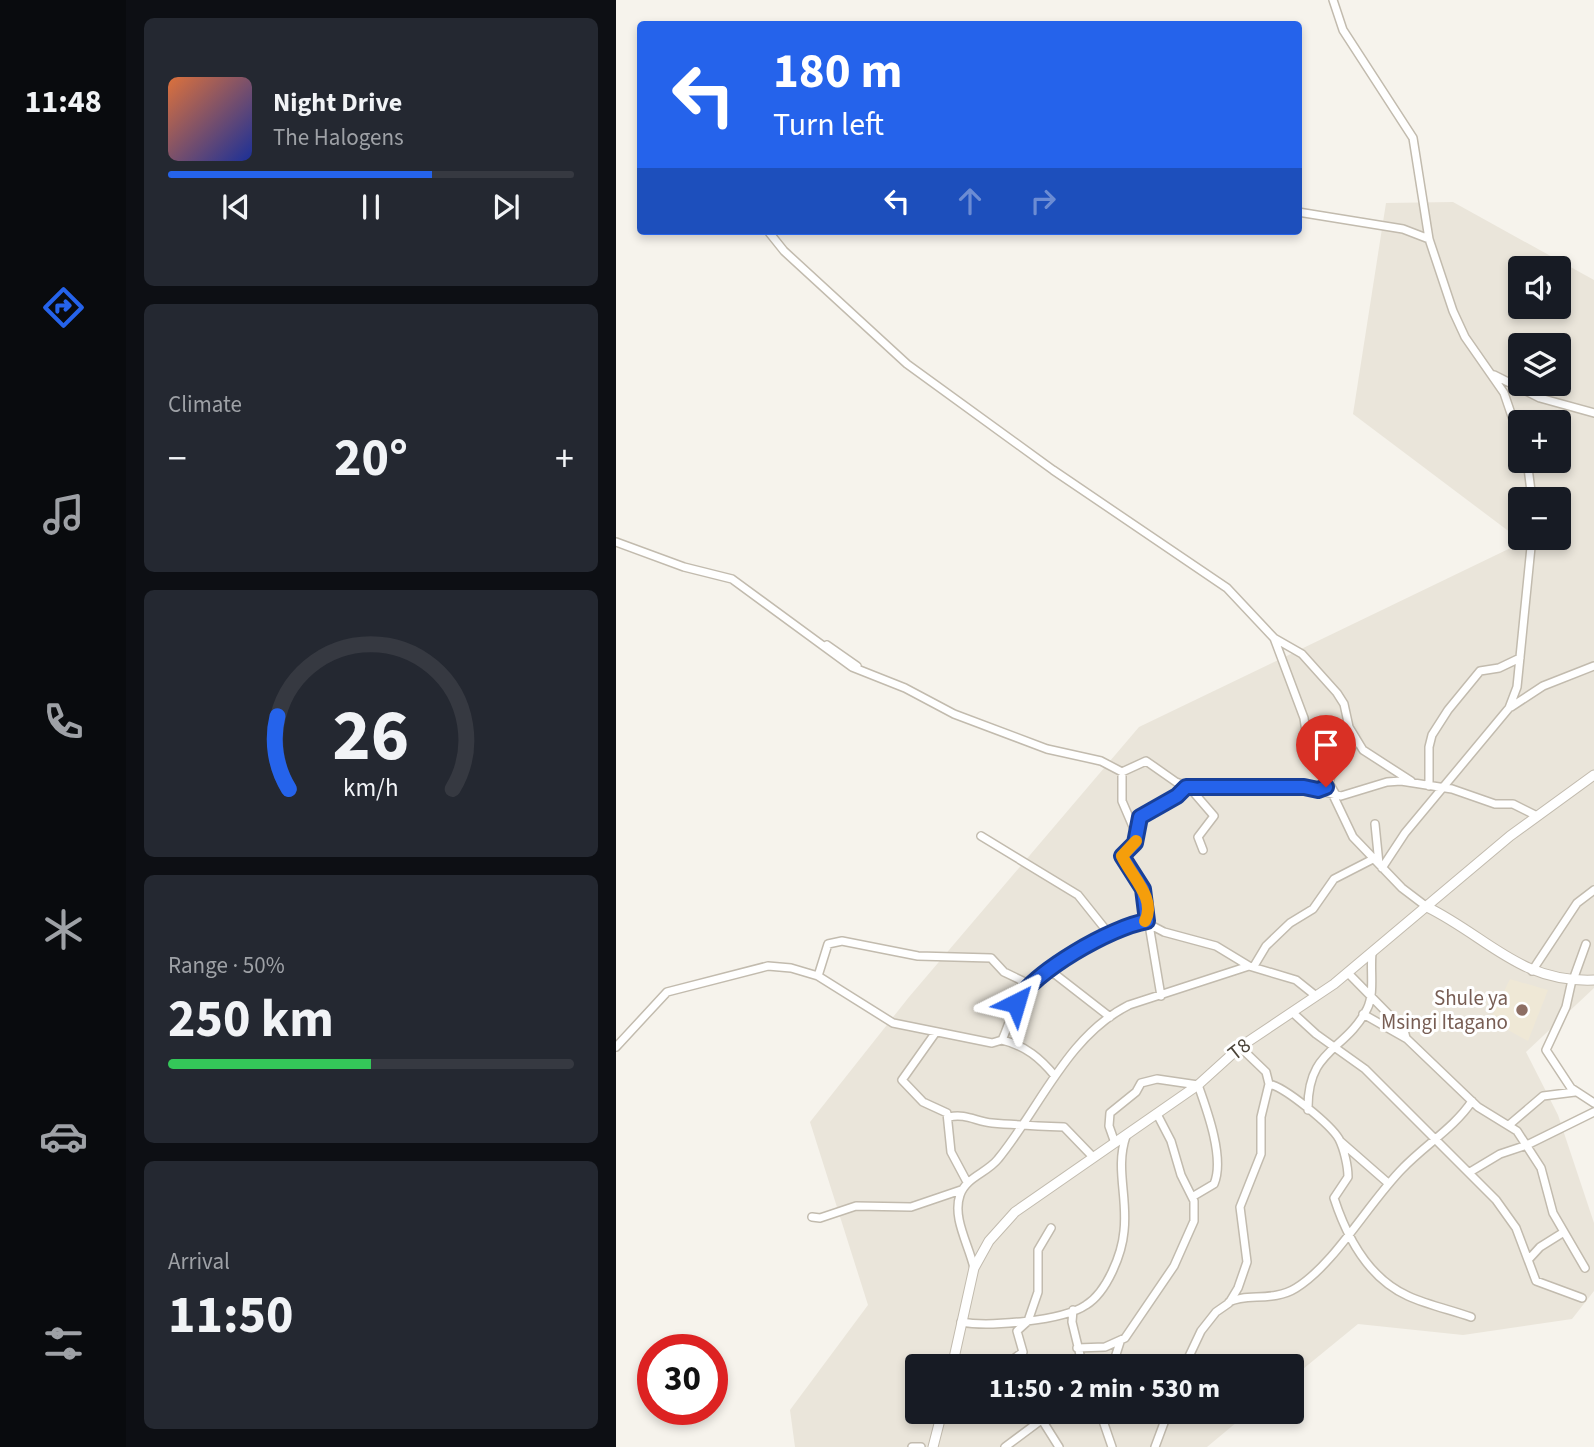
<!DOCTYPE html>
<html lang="en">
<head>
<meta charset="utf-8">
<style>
  :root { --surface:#171b24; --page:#242831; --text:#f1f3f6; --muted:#9ea1a6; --line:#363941; --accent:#2563eb }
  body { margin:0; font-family:"Source Sans 3",sans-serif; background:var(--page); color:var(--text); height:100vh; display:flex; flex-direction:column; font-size:26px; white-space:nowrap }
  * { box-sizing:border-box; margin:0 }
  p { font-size:23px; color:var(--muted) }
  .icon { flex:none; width:38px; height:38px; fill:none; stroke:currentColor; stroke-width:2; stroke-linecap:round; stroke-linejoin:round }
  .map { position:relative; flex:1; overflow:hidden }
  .panel { display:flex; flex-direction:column; gap:18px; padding:18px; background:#0d0f14; width:490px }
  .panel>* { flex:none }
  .banner { position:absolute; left:21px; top:21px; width:665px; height:214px; border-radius:7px; box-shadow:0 4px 10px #0003; background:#2563eb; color:#fff; overflow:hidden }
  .buttons { position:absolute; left:892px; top:256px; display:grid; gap:14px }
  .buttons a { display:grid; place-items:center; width:63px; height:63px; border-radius:7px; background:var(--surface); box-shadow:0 4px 10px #0003; font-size:35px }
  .speed { position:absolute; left:21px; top:1334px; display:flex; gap:14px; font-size:35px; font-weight:700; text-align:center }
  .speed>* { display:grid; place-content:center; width:91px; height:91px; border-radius:50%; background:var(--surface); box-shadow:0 4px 10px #0003; line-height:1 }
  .speed .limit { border:10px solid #d22; background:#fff; color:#111 }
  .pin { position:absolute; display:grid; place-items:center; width:60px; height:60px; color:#fff; margin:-72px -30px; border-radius:50% 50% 50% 0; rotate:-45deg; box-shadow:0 0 7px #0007 }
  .pin .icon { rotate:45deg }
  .me { position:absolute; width:77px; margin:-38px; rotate:40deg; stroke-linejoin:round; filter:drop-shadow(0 0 5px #0008) }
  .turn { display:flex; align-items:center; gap:24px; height:147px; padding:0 21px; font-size:32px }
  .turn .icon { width:91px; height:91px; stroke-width:2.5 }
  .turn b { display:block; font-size:49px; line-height:60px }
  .lanes { display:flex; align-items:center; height:66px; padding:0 21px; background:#0003; justify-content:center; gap:35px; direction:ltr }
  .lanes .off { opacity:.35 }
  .big { font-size:52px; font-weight:700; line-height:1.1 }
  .panel .tile { flex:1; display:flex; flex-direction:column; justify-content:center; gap:10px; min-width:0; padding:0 24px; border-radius:10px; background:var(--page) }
  .panel .dial { align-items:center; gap:0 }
  .dial svg { height:182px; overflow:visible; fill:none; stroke:var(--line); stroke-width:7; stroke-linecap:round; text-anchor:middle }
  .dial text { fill:var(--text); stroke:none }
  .song { display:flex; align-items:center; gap:21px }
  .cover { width:84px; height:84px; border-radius:10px; background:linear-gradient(135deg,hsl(20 70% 55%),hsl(230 70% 35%)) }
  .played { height:7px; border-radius:4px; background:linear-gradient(90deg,var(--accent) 65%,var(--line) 65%) }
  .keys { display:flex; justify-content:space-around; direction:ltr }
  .heat { display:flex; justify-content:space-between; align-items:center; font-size:38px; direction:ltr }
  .charge { height:10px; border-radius:5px; background:linear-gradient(90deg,#34c759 50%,var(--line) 0) }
  .trip { position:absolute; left:289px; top:1354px; width:399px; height:70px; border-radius:7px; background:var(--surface); box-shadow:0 4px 10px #0003; font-weight:700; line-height:70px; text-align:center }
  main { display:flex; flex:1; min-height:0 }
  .menu { display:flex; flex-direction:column; width:126px; justify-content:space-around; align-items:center; background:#090b0e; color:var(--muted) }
  .menu .icon { width:49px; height:49px }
  .menu .selected { color:var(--accent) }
  .menu b { font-size:32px; color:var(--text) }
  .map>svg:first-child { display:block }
</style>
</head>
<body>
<main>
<nav class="menu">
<b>11:48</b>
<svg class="icon selected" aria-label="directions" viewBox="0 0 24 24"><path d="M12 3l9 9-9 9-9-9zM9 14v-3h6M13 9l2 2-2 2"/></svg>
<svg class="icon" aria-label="music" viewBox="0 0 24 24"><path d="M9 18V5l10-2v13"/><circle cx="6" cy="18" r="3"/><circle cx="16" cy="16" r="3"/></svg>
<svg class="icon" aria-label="phone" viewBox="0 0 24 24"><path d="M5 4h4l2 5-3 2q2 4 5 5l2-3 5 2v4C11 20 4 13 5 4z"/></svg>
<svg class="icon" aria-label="climate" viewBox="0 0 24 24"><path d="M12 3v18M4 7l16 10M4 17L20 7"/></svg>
<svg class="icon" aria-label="car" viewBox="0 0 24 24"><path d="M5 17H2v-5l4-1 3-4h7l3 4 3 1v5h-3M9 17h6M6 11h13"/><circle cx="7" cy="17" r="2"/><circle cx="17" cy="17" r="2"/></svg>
<svg class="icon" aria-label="filters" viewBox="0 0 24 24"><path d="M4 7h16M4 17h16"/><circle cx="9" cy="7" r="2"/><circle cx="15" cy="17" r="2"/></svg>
</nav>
<section class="panel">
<div class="tile">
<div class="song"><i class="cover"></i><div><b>Night Drive</b><p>The Halogens</p></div></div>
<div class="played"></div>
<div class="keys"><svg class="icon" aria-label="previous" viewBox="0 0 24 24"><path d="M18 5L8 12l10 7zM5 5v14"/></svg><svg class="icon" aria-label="pause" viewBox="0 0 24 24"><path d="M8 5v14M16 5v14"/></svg><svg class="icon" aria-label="next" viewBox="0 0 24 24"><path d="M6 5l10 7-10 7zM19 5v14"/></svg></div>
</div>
<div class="tile"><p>Climate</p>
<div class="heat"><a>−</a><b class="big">20°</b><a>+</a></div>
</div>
<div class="tile dial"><svg viewBox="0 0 100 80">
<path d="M14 69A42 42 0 1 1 86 69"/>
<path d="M14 69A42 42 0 0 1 9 37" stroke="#2563eb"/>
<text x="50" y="56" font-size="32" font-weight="700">26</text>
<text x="50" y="72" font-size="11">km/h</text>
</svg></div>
<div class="tile"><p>Range · 50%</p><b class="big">250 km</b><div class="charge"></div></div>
<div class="tile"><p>Arrival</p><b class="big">11:50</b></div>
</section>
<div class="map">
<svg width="978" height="1447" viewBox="0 0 978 1447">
  <rect width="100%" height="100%" fill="#f6f3ec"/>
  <path fill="#eae5da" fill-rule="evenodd" d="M837,202L978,280V988L910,1052L942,1115L978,1223V1291L956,1319L847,1335L742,1324L676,1378V1367H301V1412H633L591,1447H179L174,1410L252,1305L194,1122L293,997L523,727L907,542L737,414L770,203ZM905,268H943V306H905ZM905,345H943V383H905ZM905,422H943V460H905ZM905,499H943V537H905Z"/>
  <path fill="#efe8d6" d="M894,979L932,990L912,1041L874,1020Z"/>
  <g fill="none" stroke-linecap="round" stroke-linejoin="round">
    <defs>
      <path id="minor" d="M717,0L727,30L797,138L813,239L837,311L849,337L888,393L905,443
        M682,212L787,229L813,239
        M152,231L168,251L291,364L437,470L611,588L658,638L686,654L721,693L728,704L733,727L747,750L795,781
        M878,375L924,398L978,413
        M911,460L916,499
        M0,542L68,567L116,579L236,667L289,688L338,714L431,749L485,761L506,772L530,761L560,782L576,788L688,787L725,796L771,782L785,781L836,789L879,804H897L921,816
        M658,638L688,718L693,753L714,780
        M211,645L241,666
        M895,707L927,686L978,666
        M506,772V801L521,836
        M813,786V747L816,735L832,710L864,671L883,668L904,658
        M573,787L598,816L582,837L587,850
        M717,795L737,837L786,888L811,907
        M720,795L713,783L715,776L740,741
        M759,824L763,864
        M365,836L462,895L494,935
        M766,868L789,833L893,708L901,687L916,537
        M638,966L650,946L674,923L697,909L718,879L757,859
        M916,971L961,903L978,890
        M430,972L440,975L494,1017
        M732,973L788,1030L790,1038
        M202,976L212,944L226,941L302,956L375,958L388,972L413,984
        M956,980L950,1007L930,1050L955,1088L978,1103
        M957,980L970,944
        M545,996L527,889L506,856L519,843L524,817L561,796L570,787
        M676,1012L700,1034L749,1069L880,1200L900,1228L920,1281L966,1298
        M747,1014L791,1039L862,1107L901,1131L925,1168L937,1213L969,1268
        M320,1032L286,1080L307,1102L331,1113L335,1152L351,1182
        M386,1040C410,1046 424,1058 439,1076
        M0,1047L51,992L152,966L175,968L202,976L277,1023L376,1043L386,1040C394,1023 397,1005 408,990C426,965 497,931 527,921L548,932L600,946L633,966
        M653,1084C669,1087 715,1125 723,1139C728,1149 732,1166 732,1177L718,1198C731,1238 752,1278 792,1296C812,1305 835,1310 855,1317
        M692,1110C691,1048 729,1052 751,1009C759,993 754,971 756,953
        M333,1117C350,1113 361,1122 376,1123C400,1125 424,1126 448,1127L477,1157
        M893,1125L927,1096L959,1092
        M724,1141L772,1183
        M499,1143L493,1126L494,1113L520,1092L525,1083L541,1079L582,1085C591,1110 609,1159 598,1184L576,1197
        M854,1172L884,1154L911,1145L978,1112
        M196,1217L204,1218L240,1206L295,1207L345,1190
        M913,1259L924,1247L948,1232
        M358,1268C353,1245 336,1218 344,1195C350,1177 371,1173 382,1159C424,1108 451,1036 513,1005L633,966L680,980L700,996
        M613,1302C630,1293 658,1302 680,1288C719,1264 753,1202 787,1168C809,1145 839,1127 856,1101
        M457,1310L456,1322L467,1367
        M345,1322C372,1327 447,1321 470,1305C491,1292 506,1254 508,1231C512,1197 499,1168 510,1136
        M461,1348L489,1347L509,1338L558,1266L578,1221V1201L565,1175L555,1141L541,1114
        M356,1367L373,1360H396L407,1352L401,1331L412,1321L422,1292V1250L435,1228
        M496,1367L504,1342
        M568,1367L585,1331L600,1312L613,1303L622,1288L631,1262L624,1207L645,1154V1117L653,1084L650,1072L624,1047
        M484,1412L496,1447
        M426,1420L443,1447
        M296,1447H305
        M389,1447L436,1412
        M539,1447L552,1412"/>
      <path id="tertiary" d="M811,907C872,937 904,983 978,980
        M336,1367L358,1268L373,1241L399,1212L582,1085L624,1047L718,984L894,836L978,775
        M317,1447L326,1412"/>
    </defs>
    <use href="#minor" stroke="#c2bbae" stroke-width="10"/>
    <use href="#tertiary" stroke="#c2bbae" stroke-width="11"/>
    <use href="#minor" stroke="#fff" stroke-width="7"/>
    <use href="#tertiary" stroke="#fff" stroke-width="9"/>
  </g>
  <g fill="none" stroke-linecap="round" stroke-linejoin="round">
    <defs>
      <path id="route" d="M400,1003C417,972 495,927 531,921L527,889L506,856L519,843L524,817L561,796L570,787H688L702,790L710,787"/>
    </defs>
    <use href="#route" stroke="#184099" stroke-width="18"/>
    <use href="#route" stroke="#2563eb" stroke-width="12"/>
    <path stroke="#f59e0b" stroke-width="12" d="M520,841L506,856C515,876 541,899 529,921"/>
  </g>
  <circle fill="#8d6e63" stroke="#fff" stroke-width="2.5" cx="906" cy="1010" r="7"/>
  <g text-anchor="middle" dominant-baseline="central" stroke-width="6" stroke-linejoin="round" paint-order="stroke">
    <g font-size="21" fill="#785e54" stroke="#fff" text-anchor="end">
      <text x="892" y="998">Shule ya<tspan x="892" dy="24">Msingi Itagano</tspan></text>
    </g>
    <g font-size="21" fill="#4b4439" stroke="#fff">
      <text transform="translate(623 1049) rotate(-38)">T8</text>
    </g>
  </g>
</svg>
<div class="buttons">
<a><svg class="icon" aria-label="sound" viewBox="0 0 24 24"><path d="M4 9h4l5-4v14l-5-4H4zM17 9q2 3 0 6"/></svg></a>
<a><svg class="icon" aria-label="layers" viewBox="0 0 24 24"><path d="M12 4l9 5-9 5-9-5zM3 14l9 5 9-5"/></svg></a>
<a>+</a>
<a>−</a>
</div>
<div class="speed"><div class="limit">30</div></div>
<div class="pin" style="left:710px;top:787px;background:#d93025"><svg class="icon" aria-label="arrive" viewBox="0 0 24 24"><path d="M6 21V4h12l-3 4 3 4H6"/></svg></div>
<svg class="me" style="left:400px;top:1003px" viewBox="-20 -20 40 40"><path d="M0-17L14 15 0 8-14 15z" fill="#2563eb" stroke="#fff" stroke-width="4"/></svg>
<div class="trip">11:50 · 2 min · 530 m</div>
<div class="banner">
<div class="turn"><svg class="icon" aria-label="left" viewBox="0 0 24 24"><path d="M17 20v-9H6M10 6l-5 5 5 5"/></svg><div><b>180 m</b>Turn left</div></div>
<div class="lanes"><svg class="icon" aria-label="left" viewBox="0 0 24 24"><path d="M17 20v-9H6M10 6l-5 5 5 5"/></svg><svg class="icon off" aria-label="ahead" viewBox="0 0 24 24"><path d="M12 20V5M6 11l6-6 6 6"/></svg><svg class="icon off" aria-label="right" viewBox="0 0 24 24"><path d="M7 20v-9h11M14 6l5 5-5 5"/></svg></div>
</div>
</div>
</main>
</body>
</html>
